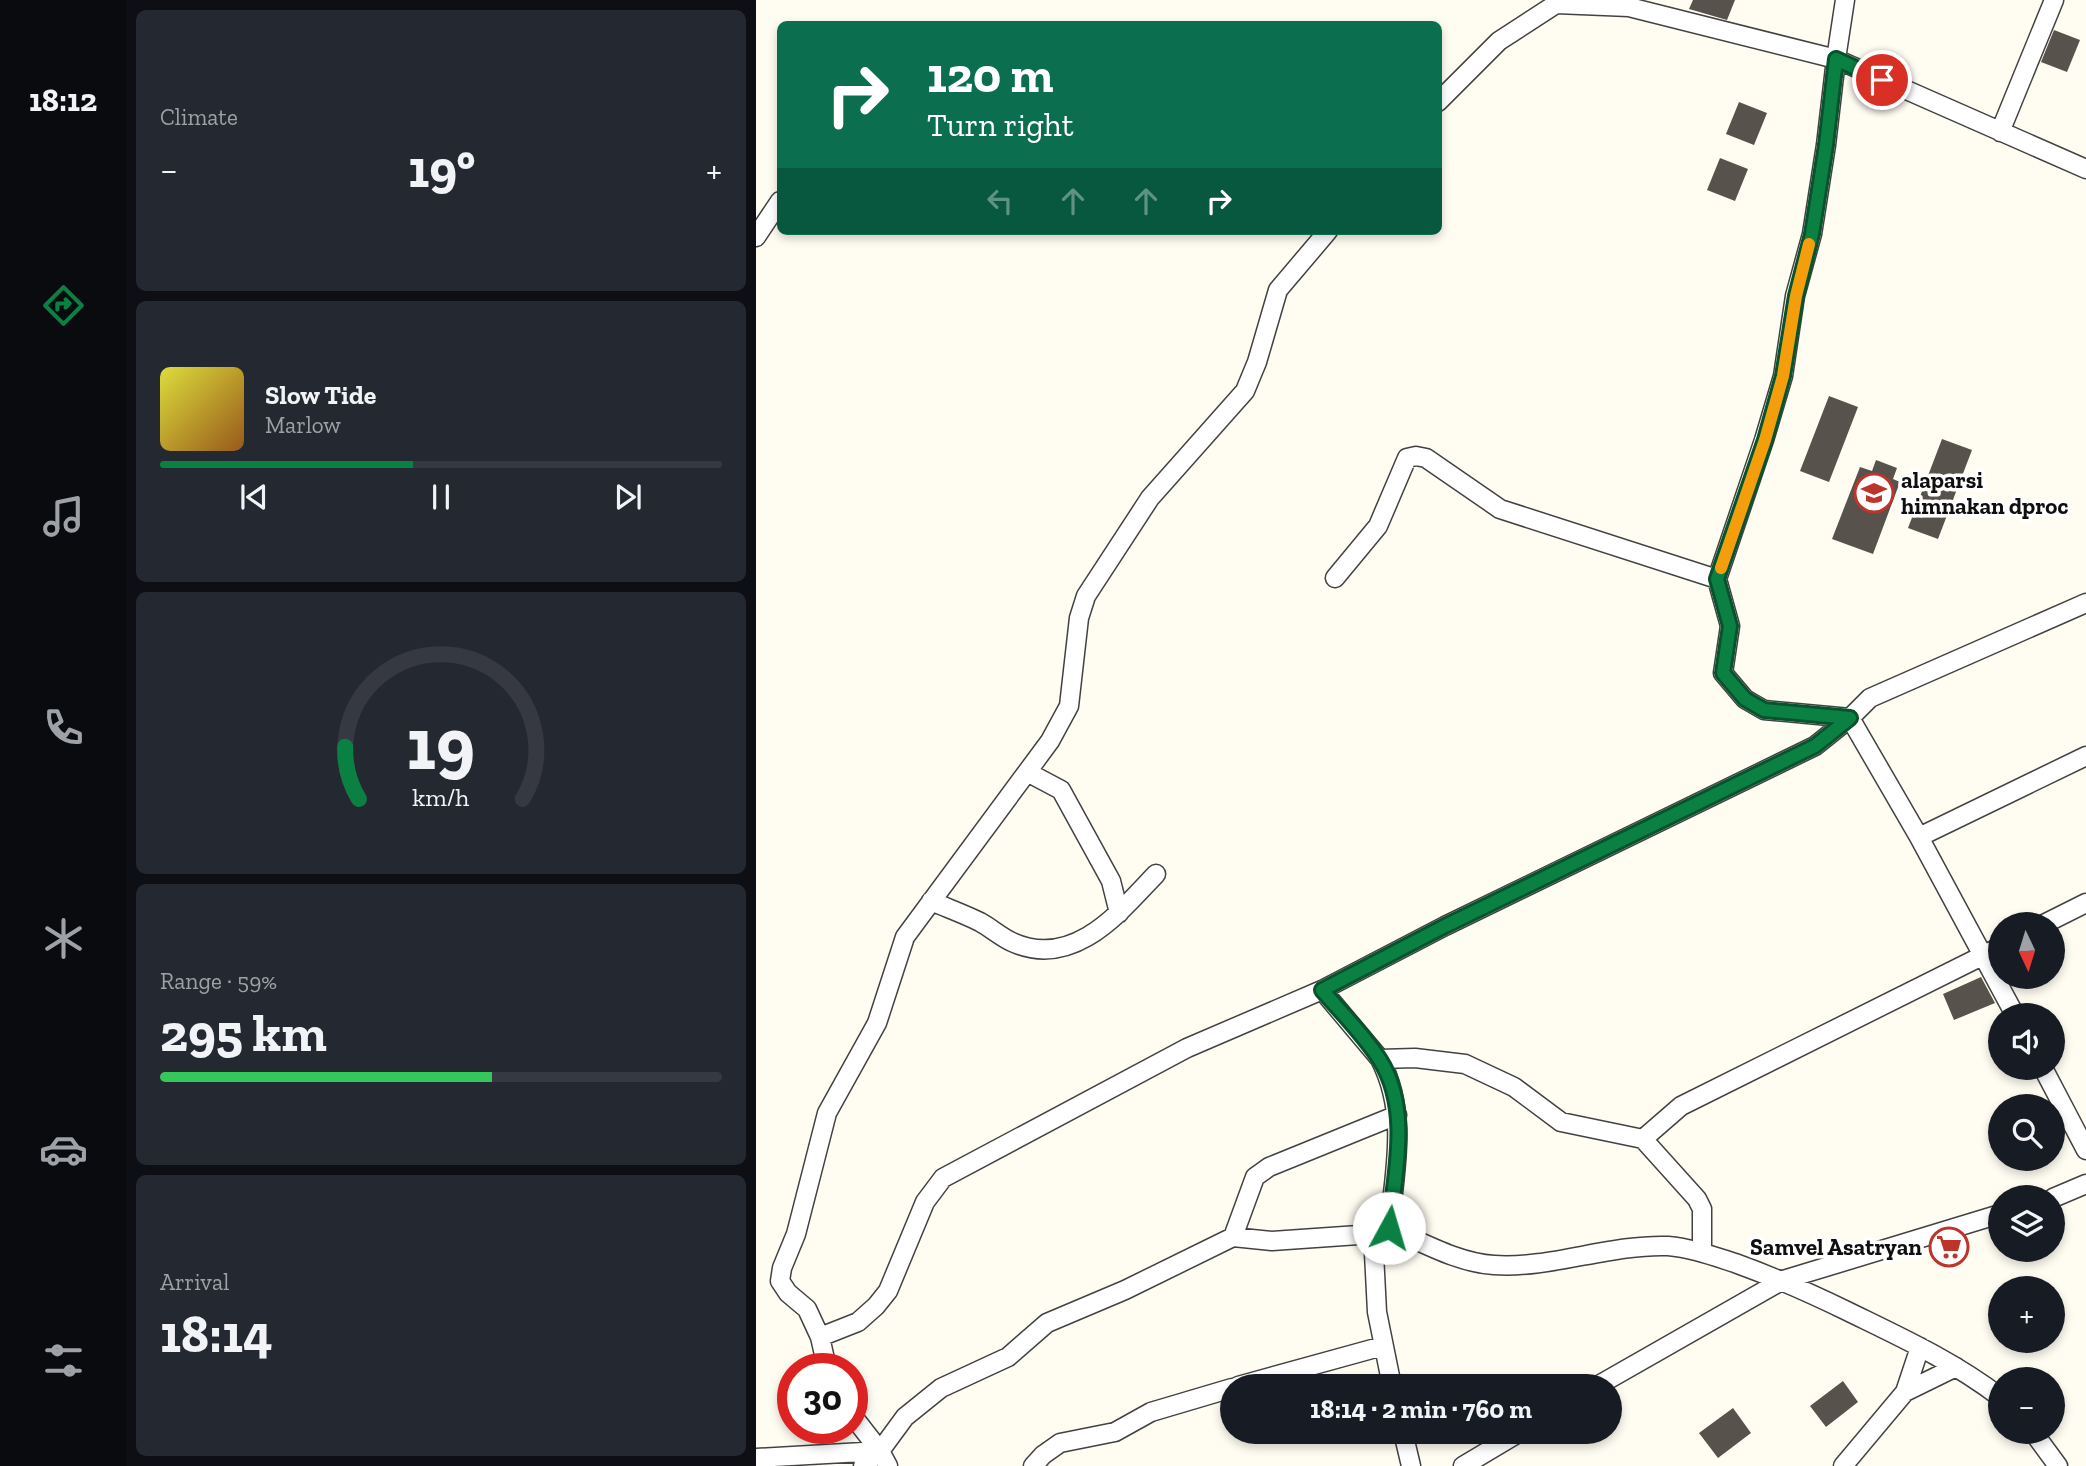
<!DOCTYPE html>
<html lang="en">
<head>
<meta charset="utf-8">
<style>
  :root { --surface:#171b24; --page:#242831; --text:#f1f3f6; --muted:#9ea1a6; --line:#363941; --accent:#0b8043 }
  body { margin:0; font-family:"Zilla Slab",serif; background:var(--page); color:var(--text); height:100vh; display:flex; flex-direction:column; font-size:26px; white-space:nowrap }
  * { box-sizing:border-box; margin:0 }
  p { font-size:23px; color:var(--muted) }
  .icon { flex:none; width:38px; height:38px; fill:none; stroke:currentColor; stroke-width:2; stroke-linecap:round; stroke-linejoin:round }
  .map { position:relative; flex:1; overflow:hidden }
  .details { display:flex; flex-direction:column; gap:10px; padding:10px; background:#0d0f14; width:630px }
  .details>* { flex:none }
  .hud { position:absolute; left:21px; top:21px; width:665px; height:214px; border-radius:10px; box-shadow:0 4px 10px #0003; background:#0b6e4f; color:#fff; overflow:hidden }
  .needle { width:46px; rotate:176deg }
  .controls { position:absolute; left:1232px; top:912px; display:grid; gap:14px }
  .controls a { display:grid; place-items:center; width:77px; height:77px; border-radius:50%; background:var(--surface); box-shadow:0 4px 10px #0003; font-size:35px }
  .speed { position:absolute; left:21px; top:1353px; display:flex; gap:14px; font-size:35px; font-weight:700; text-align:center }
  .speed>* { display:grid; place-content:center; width:91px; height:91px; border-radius:50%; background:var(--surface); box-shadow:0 4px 10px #0003; line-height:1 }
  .speed .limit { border:10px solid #d22; background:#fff; color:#111 }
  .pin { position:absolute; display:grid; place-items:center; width:60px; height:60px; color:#fff; margin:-30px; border:4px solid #fff; border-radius:50%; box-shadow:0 2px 7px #0007 }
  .me { position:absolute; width:77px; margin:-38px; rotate:6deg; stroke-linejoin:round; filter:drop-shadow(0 0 5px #0008) }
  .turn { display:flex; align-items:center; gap:24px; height:147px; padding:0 35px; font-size:32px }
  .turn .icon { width:91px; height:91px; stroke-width:2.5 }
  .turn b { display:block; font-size:49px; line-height:60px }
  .lanes { display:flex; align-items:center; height:66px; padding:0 35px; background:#0003; justify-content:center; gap:35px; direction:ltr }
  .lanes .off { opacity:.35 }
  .big { font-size:52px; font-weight:700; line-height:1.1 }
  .details .card { flex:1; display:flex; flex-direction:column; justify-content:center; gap:10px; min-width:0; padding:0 24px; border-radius:10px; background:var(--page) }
  .details .dial { align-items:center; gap:0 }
  .dial svg { height:182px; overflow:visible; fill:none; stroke:var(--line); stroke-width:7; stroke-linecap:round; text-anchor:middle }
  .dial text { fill:var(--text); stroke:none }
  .song { display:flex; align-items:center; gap:21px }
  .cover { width:84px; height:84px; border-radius:10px; background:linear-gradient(135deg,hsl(60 70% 55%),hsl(30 70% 35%)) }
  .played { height:7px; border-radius:4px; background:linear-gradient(90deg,var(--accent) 45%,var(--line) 45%) }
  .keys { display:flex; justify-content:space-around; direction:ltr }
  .heat { display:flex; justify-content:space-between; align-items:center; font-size:38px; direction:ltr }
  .charge { height:10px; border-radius:5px; background:linear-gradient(90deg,#34c759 59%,var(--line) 0) }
  .trip { position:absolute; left:464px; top:1374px; width:402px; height:70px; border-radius:35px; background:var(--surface); box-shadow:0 4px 10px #0003; font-weight:700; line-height:70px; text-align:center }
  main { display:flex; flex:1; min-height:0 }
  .tabs { display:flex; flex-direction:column; width:126px; justify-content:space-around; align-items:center; background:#090b0e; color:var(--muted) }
  .tabs .icon { width:49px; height:49px }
  .tabs .active { color:var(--accent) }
  .tabs b { font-size:32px; color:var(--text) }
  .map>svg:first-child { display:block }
</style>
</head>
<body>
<main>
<nav class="tabs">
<b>18:12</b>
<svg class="icon active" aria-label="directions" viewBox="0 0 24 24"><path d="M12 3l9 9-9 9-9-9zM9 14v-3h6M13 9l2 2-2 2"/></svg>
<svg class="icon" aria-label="music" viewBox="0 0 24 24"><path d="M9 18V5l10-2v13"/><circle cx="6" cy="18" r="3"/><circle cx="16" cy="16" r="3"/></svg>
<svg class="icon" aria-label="phone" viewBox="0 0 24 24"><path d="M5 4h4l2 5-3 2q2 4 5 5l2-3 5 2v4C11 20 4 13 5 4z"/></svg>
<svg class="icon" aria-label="climate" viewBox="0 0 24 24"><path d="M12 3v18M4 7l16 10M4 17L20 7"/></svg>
<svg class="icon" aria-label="car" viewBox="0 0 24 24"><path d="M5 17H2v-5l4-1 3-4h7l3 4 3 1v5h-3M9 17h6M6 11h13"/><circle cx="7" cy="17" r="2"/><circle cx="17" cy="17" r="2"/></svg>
<svg class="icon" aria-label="filters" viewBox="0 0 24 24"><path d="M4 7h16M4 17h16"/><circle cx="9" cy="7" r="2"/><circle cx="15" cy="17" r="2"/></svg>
</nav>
<section class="details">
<div class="card"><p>Climate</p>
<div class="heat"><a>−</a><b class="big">19°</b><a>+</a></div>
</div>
<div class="card">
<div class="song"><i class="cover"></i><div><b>Slow Tide</b><p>Marlow</p></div></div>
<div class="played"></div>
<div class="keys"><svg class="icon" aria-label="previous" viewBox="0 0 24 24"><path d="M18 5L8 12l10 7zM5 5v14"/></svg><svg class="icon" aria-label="pause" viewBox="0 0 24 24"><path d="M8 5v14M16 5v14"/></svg><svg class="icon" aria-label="next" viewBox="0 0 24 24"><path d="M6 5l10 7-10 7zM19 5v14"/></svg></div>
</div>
<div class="card dial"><svg viewBox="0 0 100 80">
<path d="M14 69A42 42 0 1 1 86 69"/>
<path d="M14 69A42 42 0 0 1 8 46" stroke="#0b8043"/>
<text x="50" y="56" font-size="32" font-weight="700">19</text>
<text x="50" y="72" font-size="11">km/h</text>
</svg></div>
<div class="card"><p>Range · 59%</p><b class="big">295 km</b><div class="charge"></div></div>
<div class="card"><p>Arrival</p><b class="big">18:14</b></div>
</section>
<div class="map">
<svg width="1330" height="1466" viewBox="0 0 1330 1466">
  <rect width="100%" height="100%" fill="#fffdf2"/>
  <path fill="#58524c" d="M937,0H979L971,20L933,9Z
    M1298,30L1324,40L1311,72L1285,62Z
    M983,102L1011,113L998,145L970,134Z
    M964,158L992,169L979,201L951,190Z
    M1073,396L1102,407L1073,482L1044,471Z
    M1186,439L1216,450L1182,539L1152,528Z
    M1120,460L1141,468L1137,479L1144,482L1117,554L1076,539L1104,467L1116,471Z
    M1225,977L1239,1003L1198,1020L1187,994Z
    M1087,1381L1102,1402L1070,1427L1054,1406Z
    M977,1408L995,1433L962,1458L943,1433Z"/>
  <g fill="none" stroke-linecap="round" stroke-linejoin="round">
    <defs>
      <path id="street" d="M1089,0L1080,59L1070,145L1056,234L1039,296L1027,376L1008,440L961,579L974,626L967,673L989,699L1008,710L1094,718L1163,837L1259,1015
        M800,4L873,7L1080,59L1330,169
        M682,102L743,41L800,4L802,0
        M1244,132L1298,0
        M0,237L24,201
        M579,578L622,526L651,458L660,456L670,458L744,509L961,579
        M271,772L305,790L355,881L363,913
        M1163,837L1330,756
        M175,901C191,908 208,914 224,922C235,928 245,937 256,942C317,970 363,913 400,874
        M1288,924L1330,903
        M566,990L624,1059L659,1058L709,1064L758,1087L805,1122L887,1139L941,1199L946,1209V1252
        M624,1059C652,1114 639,1169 633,1228
        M1287,1068L1330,1150
        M887,1139L925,1106L1244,947
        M1297,1198L1330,1184
        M617,1234L621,1312L636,1386
        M477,1237L499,1177L513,1167L641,1115
        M64,1337L102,1322L120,1306L132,1291L169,1202L187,1178L431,1048L566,990L689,926L1059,746L1094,718L1114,698L1330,603
        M71,1368L64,1337L51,1309L32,1293L24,1281L26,1268L40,1234L71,1113L121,1023L149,937L294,741L313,706L323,618L330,596L394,498L489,391L501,362L522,290L572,231
        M482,1386L627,1346
        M841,1386L1027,1280L1244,1214
        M1149,1392L1200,1367
        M96,1415L124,1451L132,1466
        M647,1432L655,1466
        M1277,1432L1302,1466
        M0,1458L124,1451
        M107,1466L124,1451L149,1417L185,1388L252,1357L291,1323L369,1290L477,1237L516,1241L617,1234L633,1228C666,1242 702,1263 738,1265C794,1269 854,1244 912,1246C935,1248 957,1256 979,1263C1018,1277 1054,1293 1091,1311C1144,1337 1197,1361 1244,1397
        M277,1466L287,1455L304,1443L359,1432L395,1412L476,1388
        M707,1466L764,1432
        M1087,1466L1149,1392L1164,1347"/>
    </defs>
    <use href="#street" stroke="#424242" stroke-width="21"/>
    <use href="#street" stroke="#fff" stroke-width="18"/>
  </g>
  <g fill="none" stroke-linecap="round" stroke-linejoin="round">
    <defs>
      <path id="route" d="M633,1228C639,1174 655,1109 624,1060C608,1035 585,1012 566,990L689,926L1059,746L1094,718L1008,710L989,699L967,673L974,626L961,579L1009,440L1027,376L1040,296L1056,234L1070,145L1080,59L1126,80"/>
    </defs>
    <use href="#route" stroke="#07532c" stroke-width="18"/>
    <use href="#route" stroke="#0b8043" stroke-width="12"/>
    <path stroke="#f59e0b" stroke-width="12" d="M965,568L1009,440L1027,376L1040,296L1053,244"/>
  </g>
  <defs>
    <symbol id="school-ring" viewBox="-11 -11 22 22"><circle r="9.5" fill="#fff" stroke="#bc342a" stroke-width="1.5"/><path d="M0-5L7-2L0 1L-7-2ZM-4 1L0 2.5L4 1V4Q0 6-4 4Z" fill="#bc342a"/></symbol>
    <symbol id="supermarket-ring" viewBox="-11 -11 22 22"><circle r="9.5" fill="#fff" stroke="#bc342a" stroke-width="1.5"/><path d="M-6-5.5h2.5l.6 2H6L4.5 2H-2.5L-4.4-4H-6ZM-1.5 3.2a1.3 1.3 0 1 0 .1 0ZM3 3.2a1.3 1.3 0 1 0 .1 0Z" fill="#bc342a"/></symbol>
  </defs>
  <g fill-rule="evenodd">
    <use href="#school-ring" x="1096" y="471" width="44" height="44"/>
    <use href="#supermarket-ring" x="1171" y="1225" width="44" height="44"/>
  </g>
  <g text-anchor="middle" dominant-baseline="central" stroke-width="7" stroke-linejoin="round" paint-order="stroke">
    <g font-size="23" font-weight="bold" fill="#0f0f0f" stroke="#fff" text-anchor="start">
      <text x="1145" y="480">alaparsi<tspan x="1145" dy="26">himnakan dproc</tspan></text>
      <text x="1166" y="1247" text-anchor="end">Samvel Asatryan</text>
    </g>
  </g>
</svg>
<div class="controls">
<a><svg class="needle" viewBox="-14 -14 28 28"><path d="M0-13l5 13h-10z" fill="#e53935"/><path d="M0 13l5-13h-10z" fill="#9ea1a6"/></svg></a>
<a><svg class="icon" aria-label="sound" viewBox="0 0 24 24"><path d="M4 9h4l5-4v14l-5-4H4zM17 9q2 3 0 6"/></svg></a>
<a><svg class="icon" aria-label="search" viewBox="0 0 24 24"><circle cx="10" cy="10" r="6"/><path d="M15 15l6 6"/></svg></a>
<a><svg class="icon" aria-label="layers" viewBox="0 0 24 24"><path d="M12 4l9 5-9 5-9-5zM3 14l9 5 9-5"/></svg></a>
<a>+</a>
<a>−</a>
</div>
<div class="speed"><div class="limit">30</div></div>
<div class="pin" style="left:1126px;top:80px;background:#d93025"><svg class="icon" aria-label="arrive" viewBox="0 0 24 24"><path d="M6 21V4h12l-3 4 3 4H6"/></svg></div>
<svg class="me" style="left:633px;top:1228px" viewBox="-20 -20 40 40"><circle r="19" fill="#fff"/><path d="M0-13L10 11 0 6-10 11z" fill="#0b8043"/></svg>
<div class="trip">18:14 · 2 min · 760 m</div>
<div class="hud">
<div class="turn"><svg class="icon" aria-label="right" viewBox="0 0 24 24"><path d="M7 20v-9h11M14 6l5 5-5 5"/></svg><div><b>120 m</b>Turn right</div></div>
<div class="lanes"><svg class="icon off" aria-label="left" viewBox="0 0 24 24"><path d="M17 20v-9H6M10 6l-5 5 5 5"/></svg><svg class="icon off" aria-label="ahead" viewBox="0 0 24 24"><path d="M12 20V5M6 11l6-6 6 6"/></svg><svg class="icon off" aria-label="ahead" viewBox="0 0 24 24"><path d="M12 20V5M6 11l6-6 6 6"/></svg><svg class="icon" aria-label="right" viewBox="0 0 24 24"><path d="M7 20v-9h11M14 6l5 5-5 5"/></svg></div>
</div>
</div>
</main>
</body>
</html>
